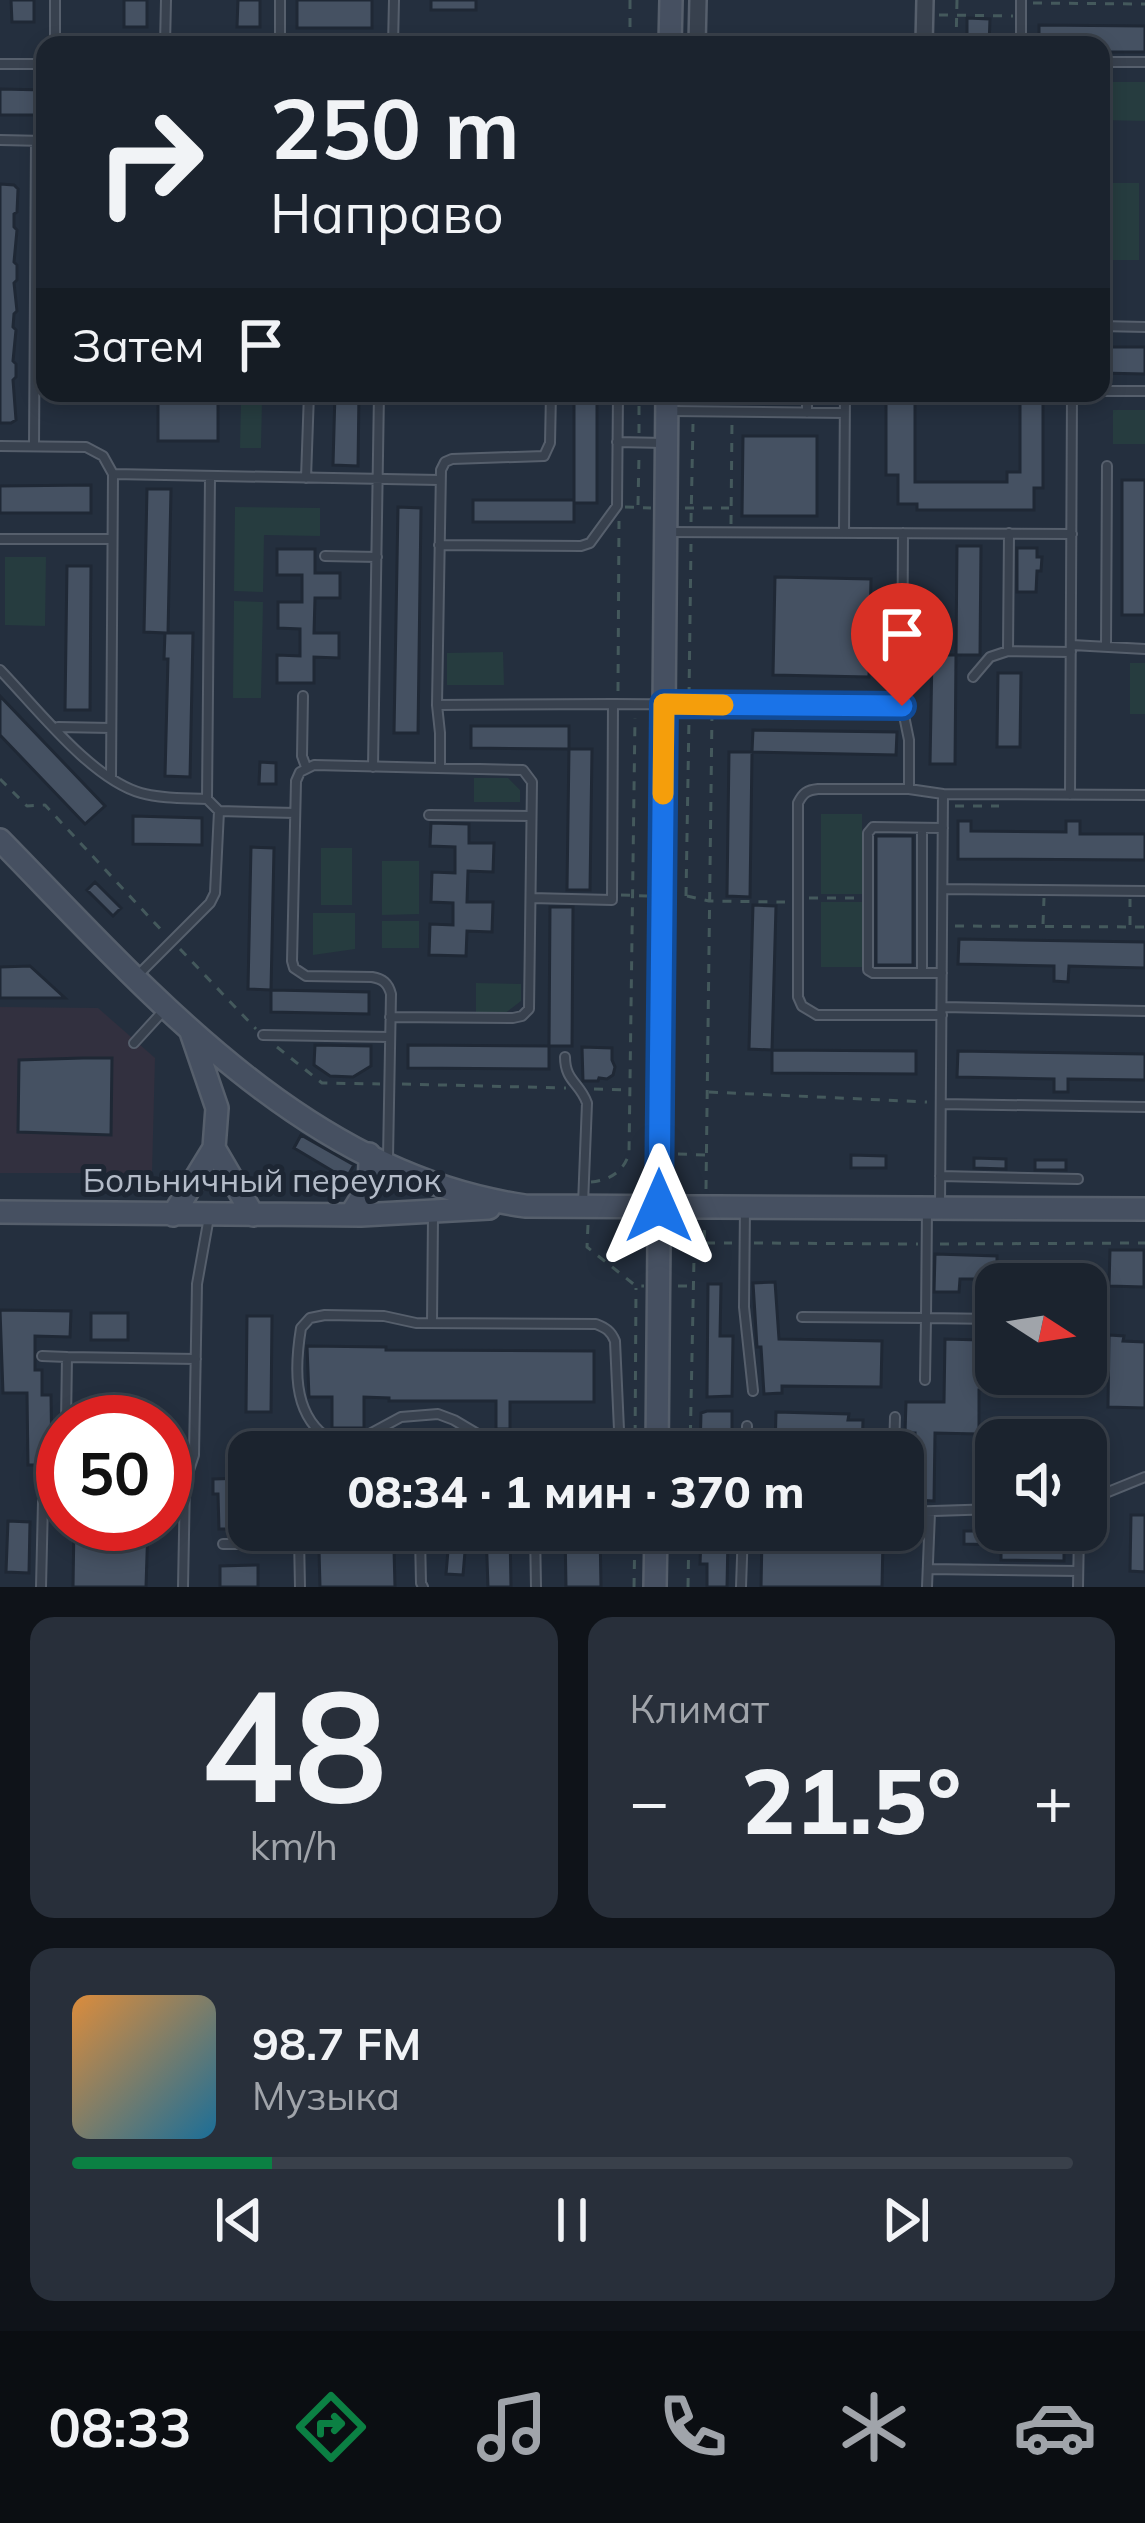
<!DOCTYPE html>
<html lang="ru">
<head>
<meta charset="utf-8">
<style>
  :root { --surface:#1b232e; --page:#282f3a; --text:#f1f3f6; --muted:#a0a4aa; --line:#39404a; --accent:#0b8043 }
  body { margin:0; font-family:Mulish,sans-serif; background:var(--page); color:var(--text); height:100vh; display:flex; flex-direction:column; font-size:45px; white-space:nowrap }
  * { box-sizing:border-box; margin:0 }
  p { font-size:39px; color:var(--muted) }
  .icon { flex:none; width:66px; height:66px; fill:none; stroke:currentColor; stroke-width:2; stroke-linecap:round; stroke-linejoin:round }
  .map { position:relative; height:1587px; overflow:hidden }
  .side { display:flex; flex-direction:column; gap:30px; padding:30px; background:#0f1319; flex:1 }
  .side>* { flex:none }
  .top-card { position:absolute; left:36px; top:36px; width:1074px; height:366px; border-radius:24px; box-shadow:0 6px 18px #0003,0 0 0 3px var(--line); background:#1b232e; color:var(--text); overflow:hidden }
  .needle { width:78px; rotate:102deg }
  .fabs { position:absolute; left:975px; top:1263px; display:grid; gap:24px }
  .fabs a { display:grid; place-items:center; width:132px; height:132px; border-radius:24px; background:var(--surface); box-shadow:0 6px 18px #0003,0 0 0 3px var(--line); font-size:60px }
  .speed { position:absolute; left:36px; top:1395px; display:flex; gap:24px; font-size:60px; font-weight:700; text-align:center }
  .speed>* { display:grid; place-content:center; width:156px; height:156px; border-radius:50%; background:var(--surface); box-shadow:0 6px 18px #0003,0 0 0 3px var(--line); line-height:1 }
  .speed .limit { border:18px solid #d22; background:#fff; color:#111 }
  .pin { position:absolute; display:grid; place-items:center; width:102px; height:102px; color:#fff; margin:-123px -51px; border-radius:50% 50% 50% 0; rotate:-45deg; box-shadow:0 0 12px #0007 }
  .pin .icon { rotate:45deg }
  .me { position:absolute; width:132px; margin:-66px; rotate:0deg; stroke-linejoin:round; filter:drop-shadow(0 0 9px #0008) }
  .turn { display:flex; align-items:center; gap:42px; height:252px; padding:0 36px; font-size:54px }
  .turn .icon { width:156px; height:156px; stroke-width:2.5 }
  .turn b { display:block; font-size:84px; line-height:102px }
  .then { display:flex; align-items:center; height:114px; padding:0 36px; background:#0003; gap:24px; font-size:45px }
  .big { font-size:90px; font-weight:800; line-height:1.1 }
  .side .tile { flex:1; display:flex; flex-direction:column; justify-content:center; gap:18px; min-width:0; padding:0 42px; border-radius:24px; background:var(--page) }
  .side .dial { align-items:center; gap:0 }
  .dial b { font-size:156px; line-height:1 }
  .song { display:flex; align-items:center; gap:36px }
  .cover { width:144px; height:144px; border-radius:18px; background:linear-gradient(135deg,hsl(30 70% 55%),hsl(200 70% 35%)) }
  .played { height:12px; border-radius:6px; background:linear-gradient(90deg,var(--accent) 20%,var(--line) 20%) }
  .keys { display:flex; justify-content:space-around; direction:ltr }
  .heat { display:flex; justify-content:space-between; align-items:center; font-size:66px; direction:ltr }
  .side .tiles { flex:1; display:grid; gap:30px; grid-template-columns:1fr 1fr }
  .tile:last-child { grid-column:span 2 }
  .trip { position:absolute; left:228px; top:1431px; width:696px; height:120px; border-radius:24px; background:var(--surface); box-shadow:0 6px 18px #0003,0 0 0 3px var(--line); font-weight:800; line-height:120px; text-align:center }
  .menu { display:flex; height:192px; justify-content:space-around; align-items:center; background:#0b0e12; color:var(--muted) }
  .menu .icon { width:84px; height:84px }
  .menu .active { color:var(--accent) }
  .menu b { font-size:54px; color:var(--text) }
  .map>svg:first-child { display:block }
</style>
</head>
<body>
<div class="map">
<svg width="1145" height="1587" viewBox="0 0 1145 1587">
  <rect width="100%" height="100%" fill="#242f3e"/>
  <path fill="#32303f" d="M0,1007L98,1008L155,1058L152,1173H0Z"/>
  <path fill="#263c3f" d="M1101,82H1145V121L1101,120Z
    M1101,183H1139V260H1101Z
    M241,400H262L261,448H240Z
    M1113,410H1145V444H1113Z
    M235,507L320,508V536L264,535L263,592L234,591Z
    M5,557H46L45,626L5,625Z
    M234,601L263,602L261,698H233Z
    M503,652L504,685H447V653Z
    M1130,663H1145V714H1130Z
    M474,778H508L520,790V802H474Z
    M821,814H862V894H821Z
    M321,848H352V905H321Z
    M382,861H419V914L382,915Z
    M821,902H862V967H821Z
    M313,913H355V949L313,955Z
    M382,921H419V948H382Z
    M476,983L521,984V1001L504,1014L476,1013Z"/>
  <path fill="#455162" stroke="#1f2835" stroke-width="3" d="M11,0H34V22H12Z
    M124,0H147V27H124Z
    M238,0H260V27H237Z
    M297,0H372V28H297Z
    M431,0H476V10H431Z
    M967,18L990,19L989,45H967Z
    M1039,25L1145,26V52H1101V45H1039Z
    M0,89L45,90V115H0Z
    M0,184L14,185L18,189L17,212L14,214V227L17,230L14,262L17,265V280L14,283L17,311L14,314L13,327L16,330L13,361L16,364V377L13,380L16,420L11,423H0Z
    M1101,347H1145V374L1101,373Z
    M158,393H218V441H158Z
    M335,393H359L358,466L333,465Z
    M574,393H597V503H574V522H473V500H574Z
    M886,393H915V482H1007V472H1020V393H1043V488H1034V510H917V504H898V475H886Z
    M743,436H817V516H742Z
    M1122,480H1145V615H1122Z
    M91,485V513H0V486Z
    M147,489H171L168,633H193L190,777L165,776L168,659H164L165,633L144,632Z
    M398,507L421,508L418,733H394Z
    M957,546H981L980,655H956Z
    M1017,548H1037V557H1042L1041,571H1037L1036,592H1017Z
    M277,549H315V573H340V598H315L314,633H339V658L314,657V683H277V655L300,656V629L278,628V602H302V575H277Z
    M67,566H91L90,710H65Z
    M775,577L871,579L869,677L773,675Z
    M920,616H933V645H919Z
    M932,655H956L955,764H930Z
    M998,673H1021L1020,747H997Z
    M0,696L105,806L85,824L0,735Z
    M471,726H569V749L471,748Z
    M753,730L897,732L896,755L752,752Z
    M569,749H592L590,890H567Z
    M729,752H752L750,897L727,896Z
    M260,762L276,763V784H259Z
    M133,816L202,818V845L133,844Z
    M958,821H971V831L1066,832V821H1080V834H1145V860L958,859Z
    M431,823L469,824V843H494L493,872L468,871L467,902H493L492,932L467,931L466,956L429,955L430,924L453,925V903L431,902L432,872L455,873V847L430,846Z
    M876,836H913V965H876Z
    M251,847L274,848L271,990L248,989Z
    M95,882L121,908L113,916L87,890Z
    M753,905L776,906L772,1050L749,1049Z
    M550,907H573L572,1046H549Z
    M959,939L1145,942V968L1069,966L1068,982L1054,981V966L958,964Z
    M30,966L65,998H0V967Z
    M271,990L369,992V1014L271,1012Z
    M315,1045L371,1046V1066L353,1077L330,1076L314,1065Z
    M408,1045L549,1046V1069L408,1068Z
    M582,1047L612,1048V1060L615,1067L613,1075L607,1079L599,1078L598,1081H583Z
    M772,1050L916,1051V1074L772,1073Z
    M958,1051L1145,1054V1080L1068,1079V1092H1054V1079L957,1077Z
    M83,1058H112L111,1135L18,1132L19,1060Z
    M301,1135L354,1165L346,1179L294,1148Z
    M851,1155L886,1156V1168H851Z
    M974,1158L1006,1159V1169L974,1168Z
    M1035,1160H1066V1170H1035Z
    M1110,1250H1144V1287L1109,1286Z
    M935,1254L997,1256V1279H960L959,1292H934Z
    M775,1282L779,1339L882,1341L881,1387L782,1386V1393L764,1394L761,1347H757L753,1283Z
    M708,1284H721L720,1336H733L732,1396L707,1397Z
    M0,1310L71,1311L70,1337L35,1336V1370H42V1395H51L52,1465H28L27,1393H3Z
    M91,1313H128V1340H91Z
    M247,1316H272L271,1412H246Z
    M979,1327H996V1378H993V1390H979V1434L935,1433L934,1501L914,1500L915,1433H905L906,1402H944L945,1339L979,1340Z
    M1109,1335L1124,1336L1123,1341L1145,1342V1408L1108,1407Z
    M307,1346L386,1347V1350L594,1351V1402H510V1429H496V1401H389V1398L364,1397V1428H332V1397H309Z
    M707,1411H732V1452H700L701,1413Z
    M776,1412L849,1414L848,1420H863L862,1452H775Z
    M1004,1419L1066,1421L1065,1440H1003Z
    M249,1478V1529H219L218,1494H213V1479Z
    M1131,1515H1145V1572L1130,1571Z
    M8,1521L30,1522L29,1573L6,1572Z
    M74,1524H148L146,1587H73Z
    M486,1530L510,1531L511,1587H488Z
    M565,1530H600L601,1587H566Z
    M781,1530H860V1539H883L882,1587H761L762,1537L781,1538Z
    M964,1531H1064V1561L1001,1560V1545L964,1544Z
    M701,1538H728L727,1587H707V1564H700Z
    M449,1539L466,1540L463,1575L446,1574Z
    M394,1549L395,1587H320L319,1550Z
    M258,1565V1587H220V1566Z"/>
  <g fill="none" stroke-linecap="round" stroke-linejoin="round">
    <defs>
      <path id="lane" d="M55,0V45
        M165,45L166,0
        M280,45V0
        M393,45L394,0
        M1021,45V0
        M1101,62H1145
        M0,64H45
        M0,140L45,141
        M1101,326L1145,327
        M1101,391H1145
        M672,411L844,413
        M807,413V393
        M617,442L664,443
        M0,446L86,447L103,456L113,474L439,480
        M34,446L36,141
        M306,478L309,393
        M666,532L1072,534
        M844,533L845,393
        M1009,533L1008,651L1071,652
        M0,539H112
        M439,545L581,546L590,543L617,506L618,393
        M325,556L377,557
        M1072,645L1145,649
        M1106,647L1107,466
        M0,670C36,707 91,779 141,793C162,799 186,798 207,799L219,811L295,813
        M973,677L990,657L1008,651
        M303,696L302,756L306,767
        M437,705L613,704
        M902,706L903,533
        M58,727L111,728
        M373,767L379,393
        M440,767V733L437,705L441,470L445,462L452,459L544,456L550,443L551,393
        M111,778L113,474
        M909,789H818C807,790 803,793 798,803V997L802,1006L817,1015H942
        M943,794L1145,795
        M1070,795L1072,393
        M207,799L210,477
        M429,815L531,816
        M943,889L1145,891
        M531,898L612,900L613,704L902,706L909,740V789L943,794L940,1206
        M922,973V828
        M942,973H873L868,970V833L873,827L943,828
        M136,977L210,903L215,893L219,811
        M943,1007L1145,1011
        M263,1035L390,1037
        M134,1043L165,1009
        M565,1057C565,1081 580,1083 587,1103L583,1204
        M941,1104L1145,1107
        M388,1158L391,994C388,983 383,979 372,977L306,976L294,968L292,961L296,781L300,772L314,765L523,770L532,782L529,1009L522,1016L513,1018L390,1017
        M940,1176L1078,1179
        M745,1207L744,1307L753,1391
        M802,1317L926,1318L927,1209
        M432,1323L433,1217
        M42,1356L67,1357
        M925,1380L926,1318L996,1319
        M66,1422L67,1357L196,1359
        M548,1452L532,1442L486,1439L454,1420L438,1414L401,1417L364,1437L325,1436C292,1411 295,1365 301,1328L310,1318L325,1315L384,1316L416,1323L596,1324C606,1328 611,1331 615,1341L620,1452
        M746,1452L747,1426
        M894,1452L895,1417
        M165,1482H185L194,1455L197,1284L209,1217
        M1086,1501L1145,1477
        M903,1512L996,1509
        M423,1530L420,1537L421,1583L423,1587
        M535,1530L536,1587
        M299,1537L300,1587
        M223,1544H252L299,1537H420
        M928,1569L1078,1571
        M41,1587L43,1502L63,1484
        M183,1587L185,1482
        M741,1587L743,1530
        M927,1587L930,1513
        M1078,1587L1079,1530"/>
      <path id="street" d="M697,45L698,0
        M924,45L925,0"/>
      <path id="secondary" d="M670,45L671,0
        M0,840C148,991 303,1174 525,1206L1145,1209
        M214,1148L253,1215
        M0,1212L361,1215L489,1208
        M173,1215L214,1148L217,1108L191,1032
        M350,1215C363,1198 373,1176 369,1154
        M657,1452L667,393
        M655,1587L656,1530"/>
    </defs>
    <use href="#lane" stroke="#565f6c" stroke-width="12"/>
    <use href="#street" stroke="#565f6c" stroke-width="20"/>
    <use href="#secondary" stroke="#565f6c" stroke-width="26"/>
    <path stroke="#44595c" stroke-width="3" stroke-dasharray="9 9" stroke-linecap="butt" d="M1033,3L1145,4
      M939,15L1013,16
      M630,45V0
      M956,45L957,0
      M715,404V393
      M639,433V393
      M638,505L639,455
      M625,507L651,508
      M685,508H729
      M691,522L693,424
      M731,524L732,420
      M618,691L619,521
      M689,696L691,544
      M0,779L27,806L45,805L165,934
      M955,806H999
      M621,895L647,896
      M686,896L689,718
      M687,896L709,901L785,902
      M809,898H860
      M1043,924L1044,898
      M1130,925V899
      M955,926L1145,927
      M180,949L256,1029
      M277,1047L322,1083L380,1084
      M402,1084L566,1088
      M594,1089L626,1090
      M709,1092L927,1102
      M678,1154L705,1155
      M591,1182C610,1180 623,1172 629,1154L635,718
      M706,1189L712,712
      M588,1225L587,1247L636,1286H644
      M706,1243H732
      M754,1243L918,1244
      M940,1244L1145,1243
      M678,1286H694
      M635,1452L636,1288
      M690,1452L694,1258L704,1243L705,1222
      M634,1587L635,1530
      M688,1587L689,1530"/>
    <use href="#lane" stroke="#38414e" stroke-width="8"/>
    <use href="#street" stroke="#38414e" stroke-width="15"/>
    <use href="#secondary" stroke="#465061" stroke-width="21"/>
  </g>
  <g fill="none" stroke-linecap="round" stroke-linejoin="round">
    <defs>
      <path id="route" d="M659,1206L664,704L902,706"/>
    </defs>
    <use href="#route" stroke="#114b97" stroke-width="30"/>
    <use href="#route" stroke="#1a73e8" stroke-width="21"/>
    <path stroke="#f59e0b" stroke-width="21" d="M663,794L664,704L723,705"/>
  </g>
  <g text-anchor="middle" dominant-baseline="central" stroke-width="10" stroke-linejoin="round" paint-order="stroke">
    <g font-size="33" fill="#b4bcc9" stroke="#1d2633">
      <text x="262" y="1179">Больничный переулок</text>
    </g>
  </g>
</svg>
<div class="fabs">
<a><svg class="needle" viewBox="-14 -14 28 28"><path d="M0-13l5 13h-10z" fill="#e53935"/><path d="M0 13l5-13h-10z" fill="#a0a4aa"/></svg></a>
<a><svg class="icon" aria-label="sound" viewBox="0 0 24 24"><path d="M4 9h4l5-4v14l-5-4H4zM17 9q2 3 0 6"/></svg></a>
</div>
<div class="speed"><div class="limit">50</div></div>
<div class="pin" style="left:902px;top:706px;background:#d93025"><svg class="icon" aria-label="arrive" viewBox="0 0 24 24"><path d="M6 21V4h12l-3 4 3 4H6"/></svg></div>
<svg class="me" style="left:659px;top:1206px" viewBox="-20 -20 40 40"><path d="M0-17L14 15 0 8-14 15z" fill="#1a73e8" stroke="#fff" stroke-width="4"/></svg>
<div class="trip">08:34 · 1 мин · 370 m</div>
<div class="top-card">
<div class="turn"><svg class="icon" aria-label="right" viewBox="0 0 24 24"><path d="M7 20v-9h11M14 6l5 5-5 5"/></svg><div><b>250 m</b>Направо</div></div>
<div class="then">Затем<svg class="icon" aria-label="arrive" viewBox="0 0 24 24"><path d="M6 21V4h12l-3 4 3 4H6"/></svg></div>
</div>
</div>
<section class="side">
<div class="tiles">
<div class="tile dial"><b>48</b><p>km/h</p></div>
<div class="tile"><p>Климат</p>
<div class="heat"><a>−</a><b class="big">21.5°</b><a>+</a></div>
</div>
<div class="tile">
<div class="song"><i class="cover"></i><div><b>98.7 FM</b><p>Музыка</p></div></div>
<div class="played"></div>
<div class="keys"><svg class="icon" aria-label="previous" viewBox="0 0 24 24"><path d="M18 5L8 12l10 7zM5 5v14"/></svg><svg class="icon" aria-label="pause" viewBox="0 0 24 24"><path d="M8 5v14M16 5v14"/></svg><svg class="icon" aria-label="next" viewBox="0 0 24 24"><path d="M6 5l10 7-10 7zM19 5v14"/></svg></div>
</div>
</div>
</section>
<nav class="menu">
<b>08:33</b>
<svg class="icon active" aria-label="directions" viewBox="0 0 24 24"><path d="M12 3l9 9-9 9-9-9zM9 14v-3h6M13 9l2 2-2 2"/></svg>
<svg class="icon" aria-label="music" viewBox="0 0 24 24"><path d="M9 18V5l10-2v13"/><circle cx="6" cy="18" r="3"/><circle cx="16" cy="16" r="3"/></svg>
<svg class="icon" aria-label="phone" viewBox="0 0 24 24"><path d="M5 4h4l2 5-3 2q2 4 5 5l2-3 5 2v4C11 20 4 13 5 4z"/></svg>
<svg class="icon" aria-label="climate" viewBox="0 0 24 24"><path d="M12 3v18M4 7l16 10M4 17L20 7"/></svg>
<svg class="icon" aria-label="car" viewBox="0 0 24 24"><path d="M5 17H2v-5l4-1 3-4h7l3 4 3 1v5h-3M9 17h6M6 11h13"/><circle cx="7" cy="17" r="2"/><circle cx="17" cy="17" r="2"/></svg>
</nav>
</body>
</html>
